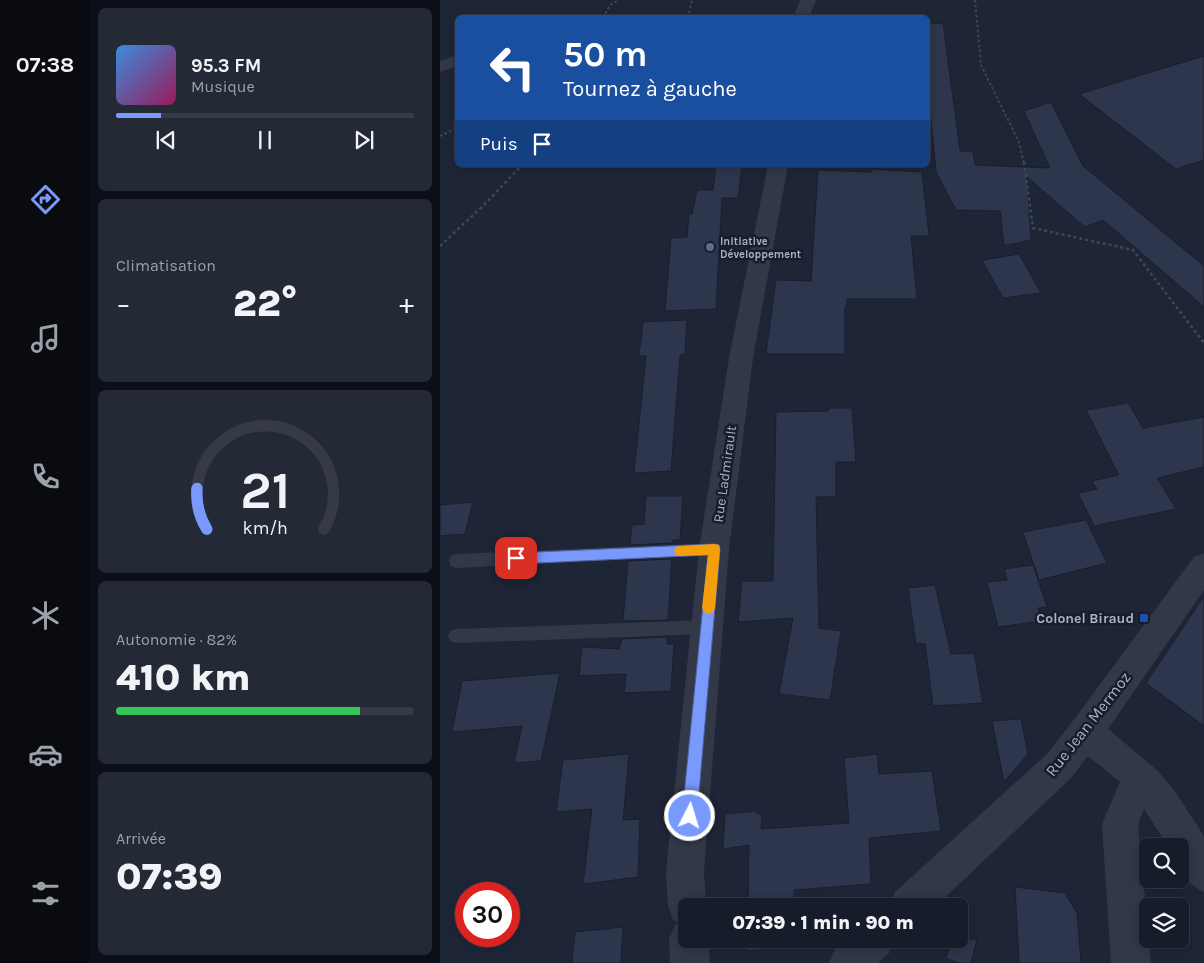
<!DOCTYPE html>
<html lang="fr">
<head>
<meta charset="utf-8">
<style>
  :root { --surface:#161c29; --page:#232935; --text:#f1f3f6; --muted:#9ea1a8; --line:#353a46; --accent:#7999fd }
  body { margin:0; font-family:Karla,sans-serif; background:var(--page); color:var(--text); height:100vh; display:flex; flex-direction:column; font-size:19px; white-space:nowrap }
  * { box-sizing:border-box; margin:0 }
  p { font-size:16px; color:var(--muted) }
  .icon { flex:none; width:28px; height:28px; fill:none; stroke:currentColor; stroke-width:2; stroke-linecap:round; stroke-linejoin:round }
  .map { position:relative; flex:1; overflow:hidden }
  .side { display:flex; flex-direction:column; gap:8px; padding:8px; background:#0c0f17; width:350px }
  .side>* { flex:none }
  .banner { position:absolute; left:15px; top:15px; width:475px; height:152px; border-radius:8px; box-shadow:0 2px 12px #0003,0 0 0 1px var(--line); background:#1a4fa0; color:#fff; overflow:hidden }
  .buttons { position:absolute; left:699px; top:838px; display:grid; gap:10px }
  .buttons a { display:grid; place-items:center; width:50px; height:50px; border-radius:8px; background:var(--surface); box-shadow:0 2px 12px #0003,0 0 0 1px var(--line); font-size:25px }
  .speed { position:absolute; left:15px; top:882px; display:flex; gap:10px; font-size:25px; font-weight:700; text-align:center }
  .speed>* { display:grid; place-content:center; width:65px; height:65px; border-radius:50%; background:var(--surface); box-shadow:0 2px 12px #0003,0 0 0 1px var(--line); line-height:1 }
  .speed .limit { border:8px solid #d22; background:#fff; color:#111 }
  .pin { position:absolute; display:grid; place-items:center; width:42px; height:42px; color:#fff; margin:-21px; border-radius:10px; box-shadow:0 2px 8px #0006 }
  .me { position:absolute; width:55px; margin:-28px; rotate:5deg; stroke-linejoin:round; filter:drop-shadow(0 0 4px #0008) }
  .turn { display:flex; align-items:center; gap:18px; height:105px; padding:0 25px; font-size:22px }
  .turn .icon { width:65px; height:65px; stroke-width:2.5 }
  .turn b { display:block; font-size:35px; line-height:42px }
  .then { display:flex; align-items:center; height:48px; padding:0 25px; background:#0003; gap:10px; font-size:19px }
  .big { font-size:38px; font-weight:800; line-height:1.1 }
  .side .widget { flex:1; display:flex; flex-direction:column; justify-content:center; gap:8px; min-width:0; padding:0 18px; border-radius:8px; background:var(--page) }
  .side .dial { align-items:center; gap:0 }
  .dial svg { height:130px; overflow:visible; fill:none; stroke:var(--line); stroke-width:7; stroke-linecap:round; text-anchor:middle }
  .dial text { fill:var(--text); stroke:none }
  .song { display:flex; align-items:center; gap:15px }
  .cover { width:60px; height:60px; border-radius:8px; background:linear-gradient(135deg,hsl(210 70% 55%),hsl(330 70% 35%)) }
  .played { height:5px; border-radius:2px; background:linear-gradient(90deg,var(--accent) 15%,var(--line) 15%) }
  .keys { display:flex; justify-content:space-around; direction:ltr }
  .heat { display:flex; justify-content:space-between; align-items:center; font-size:28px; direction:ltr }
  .charge { height:8px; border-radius:4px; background:linear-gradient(90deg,#34c759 82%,var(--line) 0) }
  .trip { position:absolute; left:238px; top:898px; width:290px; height:50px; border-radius:8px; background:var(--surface); box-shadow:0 2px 12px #0003,0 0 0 1px var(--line); font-weight:800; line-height:50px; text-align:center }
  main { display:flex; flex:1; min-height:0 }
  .tabs { display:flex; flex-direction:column; width:90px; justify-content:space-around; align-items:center; background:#090b10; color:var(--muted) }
  .tabs .icon { width:35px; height:35px }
  .tabs .current { color:var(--accent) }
  .tabs b { font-size:22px; color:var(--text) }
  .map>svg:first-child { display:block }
</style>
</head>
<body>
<main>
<nav class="tabs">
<b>07:38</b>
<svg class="icon current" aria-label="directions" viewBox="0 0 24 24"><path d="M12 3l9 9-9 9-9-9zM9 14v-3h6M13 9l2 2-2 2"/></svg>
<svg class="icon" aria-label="music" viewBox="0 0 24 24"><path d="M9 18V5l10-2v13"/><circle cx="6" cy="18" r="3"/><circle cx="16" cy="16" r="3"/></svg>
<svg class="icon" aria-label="phone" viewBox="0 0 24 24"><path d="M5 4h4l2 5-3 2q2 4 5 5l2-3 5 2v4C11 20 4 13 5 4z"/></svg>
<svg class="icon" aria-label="climate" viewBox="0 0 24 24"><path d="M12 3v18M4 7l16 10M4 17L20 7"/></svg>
<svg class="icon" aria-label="car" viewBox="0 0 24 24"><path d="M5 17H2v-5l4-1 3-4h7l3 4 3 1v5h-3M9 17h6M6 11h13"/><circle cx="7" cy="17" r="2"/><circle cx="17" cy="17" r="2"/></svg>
<svg class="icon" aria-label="filters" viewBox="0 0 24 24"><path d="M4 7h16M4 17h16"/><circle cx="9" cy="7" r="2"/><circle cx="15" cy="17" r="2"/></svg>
</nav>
<section class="side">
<div class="widget">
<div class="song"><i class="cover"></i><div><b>95.3 FM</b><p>Musique</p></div></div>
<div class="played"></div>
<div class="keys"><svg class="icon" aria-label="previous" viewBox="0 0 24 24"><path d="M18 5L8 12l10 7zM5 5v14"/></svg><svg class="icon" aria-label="pause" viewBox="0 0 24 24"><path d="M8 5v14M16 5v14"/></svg><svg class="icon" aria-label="next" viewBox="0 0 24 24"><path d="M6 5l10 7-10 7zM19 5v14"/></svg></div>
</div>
<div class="widget"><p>Climatisation</p>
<div class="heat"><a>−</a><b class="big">22°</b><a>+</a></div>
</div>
<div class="widget dial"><svg viewBox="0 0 100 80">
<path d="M14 69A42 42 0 1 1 86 69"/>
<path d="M14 69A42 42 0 0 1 8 44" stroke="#7999fd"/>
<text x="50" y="56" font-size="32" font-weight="700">21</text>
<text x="50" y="72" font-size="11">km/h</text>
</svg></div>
<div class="widget"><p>Autonomie · 82%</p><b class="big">410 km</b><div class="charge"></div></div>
<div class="widget"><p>Arrivée</p><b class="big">07:39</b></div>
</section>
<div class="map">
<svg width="764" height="963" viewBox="0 0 764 963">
  <rect width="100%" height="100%" fill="#1e2537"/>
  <path fill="#2d364c" stroke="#1a1f2e" d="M503,23L520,151L533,152L535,165L610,168L584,111L611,102L643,166L764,266V307L663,220L645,227L587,177L591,240L564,246L560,211L516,210L496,172L488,92V24Z
    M764,56V160L736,169L639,94Z
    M276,165H302L298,198H282L276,309L225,311L231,238L247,237L249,214H252L257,190H273Z
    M431,169L482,172L489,236H471L477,299H407V306H405V354H326L336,280L371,281L378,170L431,172Z
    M579,254L601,293L563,298L542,260Z
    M247,320L245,354L240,355L231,471L194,473L206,356H199L203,322Z
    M688,403L703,428L764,417V467L717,478L736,509L654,526L638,493L657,489L652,481L679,475L646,410Z
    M389,408H412L416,462H396V497H376L379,628L401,631L390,700L339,694L353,618L298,622L302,581H333L336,412L388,411Z
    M206,496H243L240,540H233L232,543L190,545L192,525L204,524Z
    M33,502L25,534L0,536V505Z
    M646,520L667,563L599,580L583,532Z
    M232,559L228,620L183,621L188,561Z
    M593,565L607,607L598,608L603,621L558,627L547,582L567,580L564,569Z
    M495,585L511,654L534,653L543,703L493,706L485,644H476L468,588Z
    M764,596V726L706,683Z
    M227,637V644H234L231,691L184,693L186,674L139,676L142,647L179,649L182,639Z
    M120,673L101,761L74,763L82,726L12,732L22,681Z
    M581,719L588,754L564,782L552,721Z
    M189,754L183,820L200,819L198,877L143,884L152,809L116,812L123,760Z
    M437,754L439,774L492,771L501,831L429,838L431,884L354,890V906H308L309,845L283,849L285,814L317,811V814H322L321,829L409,823L404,758Z
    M575,887L625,893L637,913L641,963H579Z
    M183,927L181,963H132L135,932Z
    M307,939H348V948L306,951Z
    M512,939H537L531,963H518L506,958Z"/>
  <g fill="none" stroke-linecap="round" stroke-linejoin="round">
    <path stroke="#394b51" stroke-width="2" stroke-dasharray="2.5 2.5" stroke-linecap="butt" d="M535,0L541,65L579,142L584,164
      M163,18L170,5L179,0
      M248,18L252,0
      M0,136L18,128"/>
    <path stroke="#394b51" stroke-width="2.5" stroke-dasharray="3 3" stroke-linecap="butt" d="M584,162L593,228L693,250L764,343
      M0,246L43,206L82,165"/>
    <path fill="#323848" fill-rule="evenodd" d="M274,543L279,544L281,549L279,554L274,555L16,568L11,566L9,561L11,556L16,554Z
      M267,620L273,622L275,627L273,632L267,634L16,643L10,641L8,636L10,631L16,629Z"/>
    <path fill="#323848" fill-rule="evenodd" d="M360,0H376L369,18H353Z
      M18,55V66L0,72V61Z
      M328,165H348L313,358L289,549L264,872L266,906H246V939H268L270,963H230L229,939L235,925L241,923L233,920L228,906L226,872L259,549L289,358Z
      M764,553V590L668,729L717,770L734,790L757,825L764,837V892C742,882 740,869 740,846H728L704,809L698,824L711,963H671L662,824L680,782L648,756L631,778L496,906H450L455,892L607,754L633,721L754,557Z
      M406,939H455L449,953L438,963H389L395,949Z"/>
  </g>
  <path fill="#7999fd" stroke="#4f63a4" d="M274,544L279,545L280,549L257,816L255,821L250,823L244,821L242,816L268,555L76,564L71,562L70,558L71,555L76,553Z"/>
  <path fill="#f59e0b" d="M274,544L279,545L280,549L275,608L273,612L269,614L264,612L262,608L268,555L240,556L236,555L234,551L236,547L240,546Z"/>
  <circle fill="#5c6f8a" stroke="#181d2c" stroke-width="2" cx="270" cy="247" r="5"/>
  <rect fill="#1a4fb4" stroke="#181d2c" stroke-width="2" x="699" y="613" width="10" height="10" rx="2.5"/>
  <g text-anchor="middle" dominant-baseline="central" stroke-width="5" stroke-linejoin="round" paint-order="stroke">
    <g font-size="11" font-weight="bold" fill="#acb2c5" stroke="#181d2c" text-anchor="start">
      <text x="280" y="241">Initiative<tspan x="280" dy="13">Développement</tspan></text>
    </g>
    <g font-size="14" fill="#acb2c5" stroke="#181d2c">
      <text transform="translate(285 474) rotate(-82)">Rue Ladmirault</text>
    </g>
    <g font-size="14" font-weight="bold" fill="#acb2c5" stroke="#181d2c" text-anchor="end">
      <text x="694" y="618">Colonel Biraud</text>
    </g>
    <g font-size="16" fill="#acb2c5" stroke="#181d2c">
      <text transform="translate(648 724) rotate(-52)">Rue Jean Mermoz</text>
    </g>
  </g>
</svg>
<div class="buttons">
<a><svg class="icon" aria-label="search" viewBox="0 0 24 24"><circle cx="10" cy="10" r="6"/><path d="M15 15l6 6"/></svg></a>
<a><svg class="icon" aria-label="layers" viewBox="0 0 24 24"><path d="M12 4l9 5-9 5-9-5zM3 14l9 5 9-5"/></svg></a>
</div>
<div class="speed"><div class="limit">30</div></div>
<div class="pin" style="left:76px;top:558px;background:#d93025"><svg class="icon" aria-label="arrive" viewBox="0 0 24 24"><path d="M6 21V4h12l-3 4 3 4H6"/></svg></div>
<svg class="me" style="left:250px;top:816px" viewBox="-20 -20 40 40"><circle r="17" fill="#7999fd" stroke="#fff" stroke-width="3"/><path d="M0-11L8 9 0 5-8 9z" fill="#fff"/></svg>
<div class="trip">07:39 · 1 min · 90 m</div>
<div class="banner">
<div class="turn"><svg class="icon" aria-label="left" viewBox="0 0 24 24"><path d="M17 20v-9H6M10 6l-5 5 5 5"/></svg><div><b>50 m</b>Tournez à gauche</div></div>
<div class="then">Puis<svg class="icon" aria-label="arrive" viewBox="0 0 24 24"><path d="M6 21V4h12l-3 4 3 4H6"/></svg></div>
</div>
</div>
</main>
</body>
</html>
